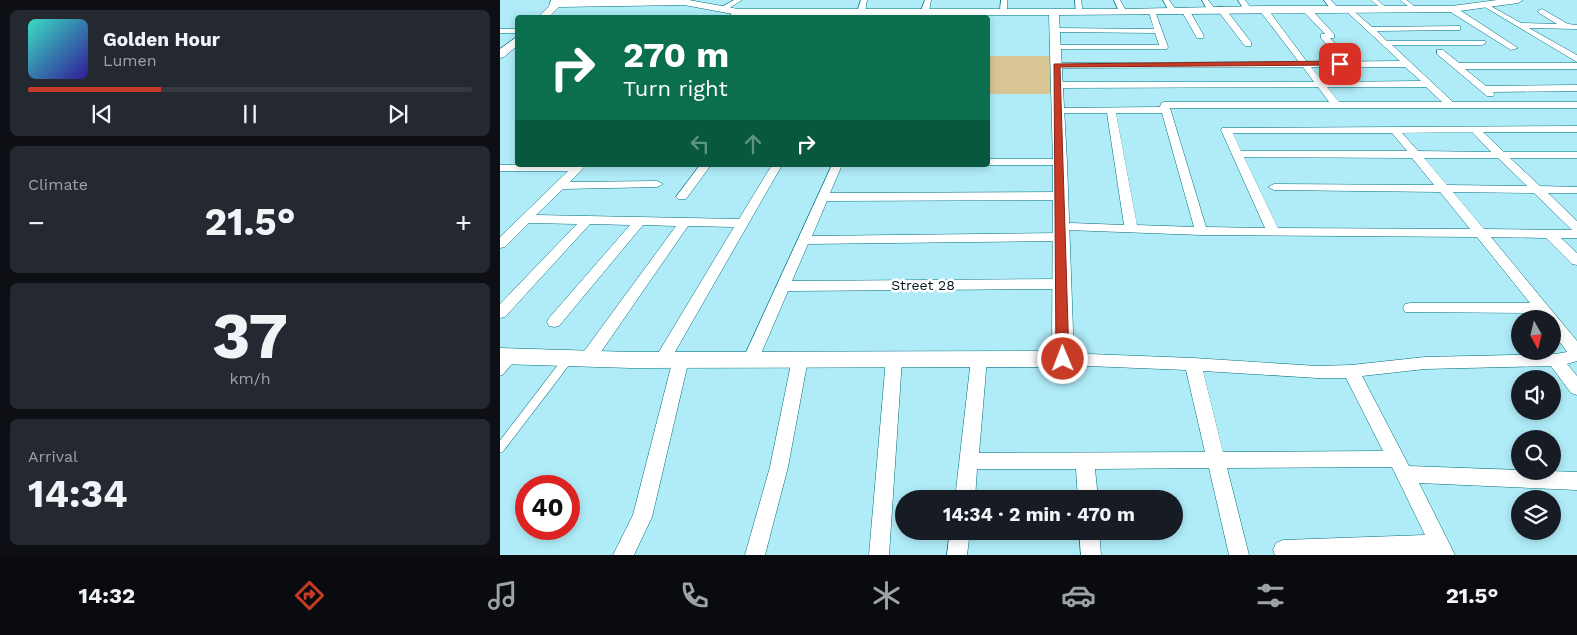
<!DOCTYPE html>
<html lang="en">
<head>
<meta charset="utf-8">
<style>
  :root { --surface:#171b24; --page:#242831; --text:#f1f3f6; --muted:#9ea1a6; --line:#363941; --accent:#c73b26 }
  body { margin:0; font-family:"Work Sans",sans-serif; background:var(--page); color:var(--text); height:100vh; display:flex; flex-direction:column; font-size:19px; white-space:nowrap }
  * { box-sizing:border-box; margin:0 }
  p { font-size:16px; color:var(--muted) }
  .icon { flex:none; width:28px; height:28px; fill:none; stroke:currentColor; stroke-width:2; stroke-linecap:round; stroke-linejoin:round }
  .map { position:relative; flex:1; overflow:hidden }
  .drawer { display:flex; flex-direction:column; gap:10px; padding:10px; background:#0d0f14; width:500px }
  .drawer>* { flex:none }
  .banner { position:absolute; left:15px; top:15px; width:475px; height:152px; border-radius:5px; box-shadow:0 2px 8px #0003; background:#0b6e4f; color:#fff; overflow:hidden }
  .needle { width:32px; rotate:172deg }
  .fabs { position:absolute; left:1011px; top:310px; display:grid; gap:10px }
  .fabs a { display:grid; place-items:center; width:50px; height:50px; border-radius:50%; background:var(--surface); box-shadow:0 2px 8px #0003; font-size:25px }
  .speed { position:absolute; left:15px; top:475px; display:flex; gap:10px; font-size:25px; font-weight:700; text-align:center }
  .speed>* { display:grid; place-content:center; width:65px; height:65px; border-radius:50%; background:var(--surface); box-shadow:0 2px 8px #0003; line-height:1 }
  .speed .limit { border:8px solid #d22; background:#fff; color:#111 }
  .pin { position:absolute; display:grid; place-items:center; width:42px; height:42px; color:#fff; margin:-21px; border-radius:10px; box-shadow:0 2px 8px #0006 }
  .me { position:absolute; width:55px; margin:-28px; rotate:359deg; stroke-linejoin:round; filter:drop-shadow(0 0 4px #0008) }
  .turn { display:flex; align-items:center; gap:18px; height:105px; padding:0 25px; font-size:22px }
  .turn .icon { width:65px; height:65px; stroke-width:2.5 }
  .turn b { display:block; font-size:35px; line-height:42px }
  .lanes { display:flex; align-items:center; height:48px; padding:0 25px; background:#0003; justify-content:center; gap:25px; direction:ltr }
  .lanes .off { opacity:.35 }
  .big { font-size:38px; font-weight:700; line-height:1.1 }
  .drawer .tile { flex:1; display:flex; flex-direction:column; justify-content:center; gap:8px; min-width:0; padding:0 18px; border-radius:8px; background:var(--page) }
  .drawer .dial { align-items:center; gap:0 }
  .dial b { font-size:65px; line-height:1 }
  .song { display:flex; align-items:center; gap:15px }
  .cover { width:60px; height:60px; border-radius:8px; background:linear-gradient(135deg,hsl(170 70% 55%),hsl(250 70% 35%)) }
  .played { height:5px; border-radius:2px; background:linear-gradient(90deg,var(--accent) 30%,var(--line) 30%) }
  .keys { display:flex; justify-content:space-around; direction:ltr }
  .heat { display:flex; justify-content:space-between; align-items:center; font-size:28px; direction:ltr }
  .trip { position:absolute; left:395px; top:490px; width:288px; height:50px; border-radius:25px; background:var(--surface); box-shadow:0 2px 8px #0003; font-weight:700; line-height:50px; text-align:center }
  .tab-bar { display:flex; height:80px; justify-content:space-around; align-items:center; background:#090b0e; color:var(--muted) }
  .tab-bar .icon { width:35px; height:35px }
  .tab-bar .on { color:var(--accent) }
  .tab-bar b { font-size:22px; color:var(--text) }
  main { display:flex; flex:1; min-height:0 }
  .map>svg:first-child { display:block }
</style>
</head>
<body>
<main>
<section class="drawer">
<div class="tile">
<div class="song"><i class="cover"></i><div><b>Golden Hour</b><p>Lumen</p></div></div>
<div class="played"></div>
<div class="keys"><svg class="icon" aria-label="previous" viewBox="0 0 24 24"><path d="M18 5L8 12l10 7zM5 5v14"/></svg><svg class="icon" aria-label="pause" viewBox="0 0 24 24"><path d="M8 5v14M16 5v14"/></svg><svg class="icon" aria-label="next" viewBox="0 0 24 24"><path d="M6 5l10 7-10 7zM19 5v14"/></svg></div>
</div>
<div class="tile"><p>Climate</p>
<div class="heat"><a>−</a><b class="big">21.5°</b><a>+</a></div>
</div>
<div class="tile dial"><b>37</b><p>km/h</p></div>
<div class="tile"><p>Arrival</p><b class="big">14:34</b></div>
</section>
<div class="map">
<svg width="1077" height="555" viewBox="0 0 1077 555">
  <rect width="100%" height="100%" fill="#afecf8"/>
  <path fill="#d8c795" d="M488,56H555L558,94H488Z"/>
  <g fill="none" stroke-linecap="round" stroke-linejoin="round">
    <defs>
      <path id="lane-far1" d="M874,0L885,9
        M903,0L915,9"/>
      <path id="lane" d="M0,371L11,358
        M0,448L68,359"/>
      <path id="street" d="M234,0H242L225,11L218,9Z
        M361,0H367L365,12L361,14L357,12Z
        M425,0H431L429,11L425,13L421,11Z
        M501,0H507V14L500,12Z
        M575,0H581L583,14L576,12Z
        M614,0H620L627,12L626,14H620Z
        M663,0H669L677,11L676,13H670Z
        M702,0H708L715,9L714,11H708Z
        M738,0H745L752,9L751,11H745Z
        M824,0H831L839,9L832,11Z
        M985,3L1021,23L1057,24L1039,13L1038,11L1042,9L1068,24L1077,25V29L1029,28L1077,55V62L983,6L981,5Z
        M718,7H724L751,42V46H745L718,11Z
        M760,7H766L807,62L900,61L846,11V7H849L872,27L960,26V30H957L877,31L887,41H985L986,43L982,45H892L953,102H1077V108H670L706,227L765,228L721,130L722,128L1077,126V132H983L1004,152H1077V158H1010L1040,186L1077,187V193H1048L1077,221V238H1061L1077,253V265L1072,264L1046,238L991,237L1077,341V361L1067,364L1077,376V395L1071,393L1051,366L925,369L862,376L909,466L1077,472V490L919,483L955,555H775L773,550L776,543L783,540L925,535L892,467L727,468L749,555H729L709,468L595,469L598,499H578L576,469H477L475,499H455L471,359L473,355L479,353L485,355L487,359L479,453L705,452L686,370L563,365L557,363L555,359L557,355L563,353L693,358L817,366L851,365L925,357L1055,354L1067,352L1052,331V319H1043L1039,313L905,312L903,308L905,304L910,303H1030L977,237L701,235L567,230L565,227L567,224L571,223L624,225L607,113H558L553,110L555,108L660,107L661,103L664,102H829L818,87L557,88L552,85L557,82H814L803,67L556,68L553,67V63L799,62L760,11ZM811,67H905L921,81L823,82ZM827,87H926L942,102H839ZM616,113H662L694,227L637,225ZM972,132L991,152L918,151L902,133ZM733,133H892L907,151H741ZM744,157L912,158L934,185L774,184L768,187L774,190L940,192L970,229L778,228ZM924,158H998L1027,186L947,185ZM953,192L1034,193L1072,230L984,229ZM703,371L817,378H846L883,451L723,452Z
        M803,7H809L834,34V38H830L843,52V56H837L821,38V34H825L803,11Z
        M949,7H955L1018,48L1011,50L949,11Z
        M682,8H688L704,36L703,38H697L681,10Z
        M648,9L655,11L668,47L667,49H556L552,47L556,45H659L655,33L555,32L551,30L555,28L654,29Z
        M235,10L242,12L236,18H228Z
        M0,29H18V33H0Z
        M937,50H943L959,63H1077V69H965L986,86L1077,85V91L993,92L995,94L993,96H987L937,54Z
        M488,159H560L565,162L560,165H488Z
        M0,165H86L70,182L157,181L163,184L157,187L63,189L36,215L239,219L272,165H282L168,364L162,366L156,364L154,360L234,227L188,226L94,362L88,364L82,362L80,358L82,354L176,226L143,225L59,326L54,327L49,326L47,322L49,318L130,225L90,224L5,317L0,318V304L77,224L29,223L5,247L0,248V237L68,171H0Z
        M200,165H211L186,199H178L176,197Z
        M332,165H342L330,193L561,192L567,196L561,200L327,201L312,236L561,233L567,237L561,241L308,244L292,281L562,279L567,281L569,284L567,287L562,289L288,291L257,363L251,365L245,363L243,359Z
        M181,353L187,355L189,359L152,517L134,555H113L133,515L173,359L175,355Z
        M300,353L306,355L308,359L288,467L265,555H245L270,467L292,359L294,355Z
        M394,353L400,355L402,359L389,555H369L386,359L388,355Z
        M450,531H470L467,555H447Z
        M579,531H599L601,555H581Z"/>
      <path id="secondary" d="M51,0H189L238,9H623L763,6H952L997,0H1023L1018,3L952,12L559,15L567,162L574,359L571,365L563,367L131,368L0,364V348L131,352L552,351L553,162L549,15H238L184,5L59,7L48,18H37L49,6Z
        M18,36V45L4,57L0,58V49Z"/>
    </defs>
    <use href="#lane-far1" stroke="#016e7d" stroke-width="4.5"/>
    <use href="#lane" stroke="#016e7d" stroke-width="10"/>
    <use href="#street" stroke="#016e7d" stroke-width="1"/>
    <use href="#secondary" stroke="#016e7d" stroke-width="1"/>
    <use href="#lane-far1" stroke="#fff" stroke-width="4"/>
    <use href="#lane" stroke="#fff" stroke-width="9"/>
    <use href="#street" fill="#fff" fill-rule="evenodd"/>
    <use href="#secondary" fill="#fff" fill-rule="evenodd"/>
  </g>
  <path fill="#c73b26" stroke="#812619" d="M840,61L843,64L842,65L560,67L569,359L567,363H558L556,359L554,64Z"/>
  <g text-anchor="middle" dominant-baseline="central" stroke-width="5" stroke-linejoin="round" paint-order="stroke">
    <g font-size="14" fill="#01181d" stroke="#fff">
      <text x="423" y="285">Street 28</text>
    </g>
  </g>
</svg>
<div class="fabs">
<a><svg class="needle" viewBox="-14 -14 28 28"><path d="M0-13l5 13h-10z" fill="#e53935"/><path d="M0 13l5-13h-10z" fill="#9ea1a6"/></svg></a>
<a><svg class="icon" aria-label="sound" viewBox="0 0 24 24"><path d="M4 9h4l5-4v14l-5-4H4zM17 9q2 3 0 6"/></svg></a>
<a><svg class="icon" aria-label="search" viewBox="0 0 24 24"><circle cx="10" cy="10" r="6"/><path d="M15 15l6 6"/></svg></a>
<a><svg class="icon" aria-label="layers" viewBox="0 0 24 24"><path d="M12 4l9 5-9 5-9-5zM3 14l9 5 9-5"/></svg></a>
</div>
<div class="speed"><div class="limit">40</div></div>
<div class="pin" style="left:840px;top:64px;background:#d93025"><svg class="icon" aria-label="arrive" viewBox="0 0 24 24"><path d="M6 21V4h12l-3 4 3 4H6"/></svg></div>
<svg class="me" style="left:563px;top:359px" viewBox="-20 -20 40 40"><circle r="17" fill="#c73b26" stroke="#fff" stroke-width="3"/><path d="M0-11L8 9 0 5-8 9z" fill="#fff"/></svg>
<div class="trip">14:34 · 2 min · 470 m</div>
<div class="banner">
<div class="turn"><svg class="icon" aria-label="right" viewBox="0 0 24 24"><path d="M7 20v-9h11M14 6l5 5-5 5"/></svg><div><b>270 m</b>Turn right</div></div>
<div class="lanes"><svg class="icon off" aria-label="left" viewBox="0 0 24 24"><path d="M17 20v-9H6M10 6l-5 5 5 5"/></svg><svg class="icon off" aria-label="ahead" viewBox="0 0 24 24"><path d="M12 20V5M6 11l6-6 6 6"/></svg><svg class="icon" aria-label="right" viewBox="0 0 24 24"><path d="M7 20v-9h11M14 6l5 5-5 5"/></svg></div>
</div>
</div>
</main>
<nav class="tab-bar">
<b>14:32</b>
<svg class="icon on" aria-label="directions" viewBox="0 0 24 24"><path d="M12 3l9 9-9 9-9-9zM9 14v-3h6M13 9l2 2-2 2"/></svg>
<svg class="icon" aria-label="music" viewBox="0 0 24 24"><path d="M9 18V5l10-2v13"/><circle cx="6" cy="18" r="3"/><circle cx="16" cy="16" r="3"/></svg>
<svg class="icon" aria-label="phone" viewBox="0 0 24 24"><path d="M5 4h4l2 5-3 2q2 4 5 5l2-3 5 2v4C11 20 4 13 5 4z"/></svg>
<svg class="icon" aria-label="climate" viewBox="0 0 24 24"><path d="M12 3v18M4 7l16 10M4 17L20 7"/></svg>
<svg class="icon" aria-label="car" viewBox="0 0 24 24"><path d="M5 17H2v-5l4-1 3-4h7l3 4 3 1v5h-3M9 17h6M6 11h13"/><circle cx="7" cy="17" r="2"/><circle cx="17" cy="17" r="2"/></svg>
<svg class="icon" aria-label="filters" viewBox="0 0 24 24"><path d="M4 7h16M4 17h16"/><circle cx="9" cy="7" r="2"/><circle cx="15" cy="17" r="2"/></svg>
<b>21.5°</b>
</nav>
</body>
</html>
